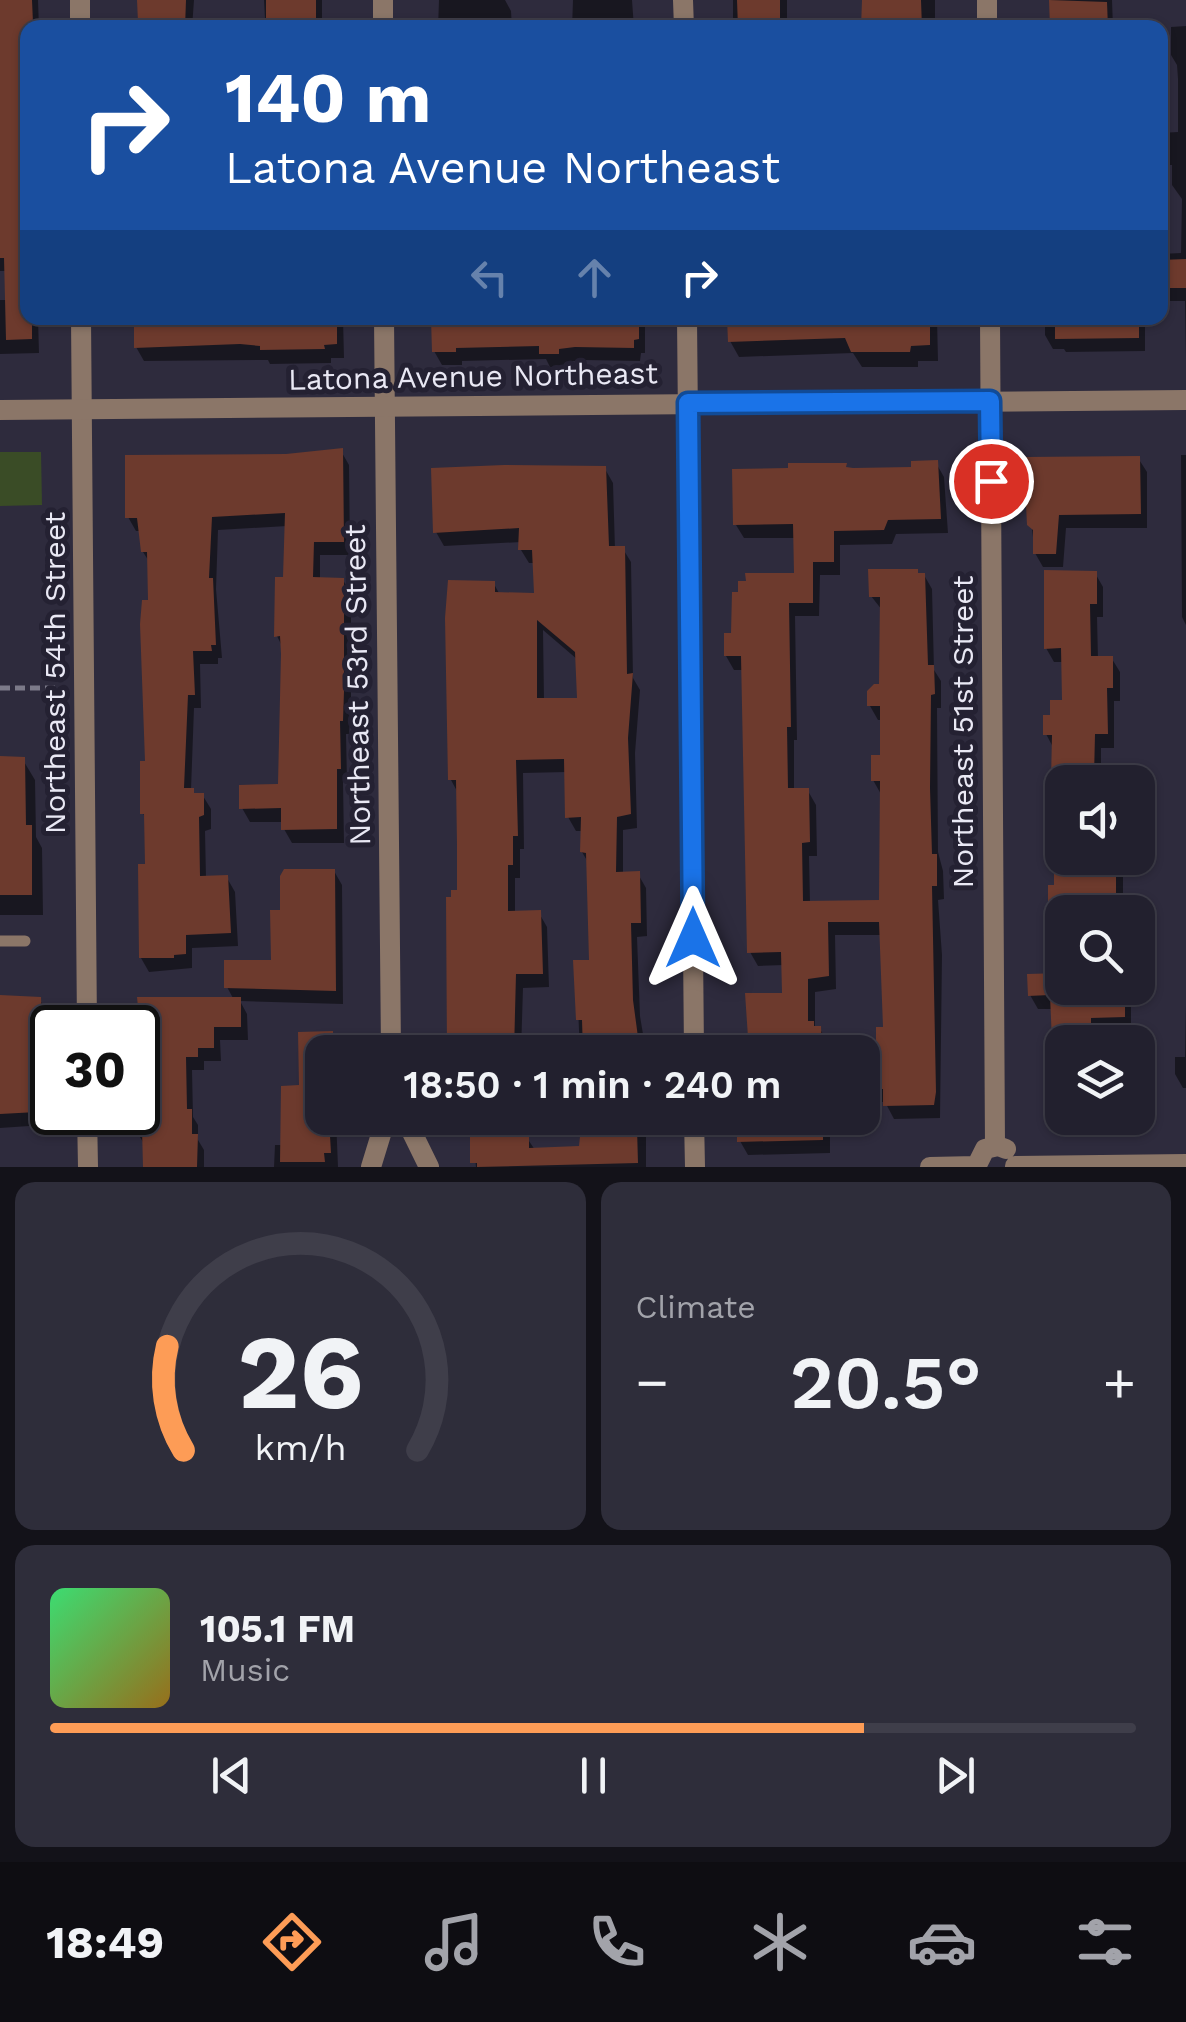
<!DOCTYPE html>
<html lang="en">
<head>
<meta charset="utf-8">
<style>
  :root { --surface:#22202e; --page:#2e2d3a; --text:#f1f3f6; --muted:#a2a3aa; --line:#3f3e4a; --accent:#fd9c56 }
  body { margin:0; font-family:"Work Sans",sans-serif; background:var(--page); color:var(--text); height:100vh; display:flex; flex-direction:column; font-size:38px; white-space:nowrap }
  * { box-sizing:border-box; margin:0 }
  p { font-size:32px; color:var(--muted) }
  .icon { flex:none; width:55px; height:55px; fill:none; stroke:currentColor; stroke-width:2; stroke-linecap:round; stroke-linejoin:round }
  .map { position:relative; height:1167px; overflow:hidden }
  .details { display:flex; flex-direction:column; gap:15px; padding:15px; background:#131219; flex:1 }
  .details>* { flex:none }
  .banner { position:absolute; left:20px; top:20px; width:1148px; height:305px; border-radius:20px; box-shadow:0 2px 8px #0004,0 0 0 2px var(--line); background:#1a4fa0; color:#fff; overflow:hidden }
  .fabs { position:absolute; left:1045px; top:765px; display:grid; gap:20px }
  .fabs a { display:grid; place-items:center; width:110px; height:110px; border-radius:20px; background:var(--surface); box-shadow:0 2px 8px #0004,0 0 0 2px var(--line); font-size:50px }
  .speed { position:absolute; left:30px; top:1005px; display:flex; gap:20px; font-size:50px; font-weight:700; text-align:center }
  .speed>* { display:grid; place-content:center; width:130px; height:130px; border-radius:50%; background:var(--surface); box-shadow:0 2px 8px #0004,0 0 0 2px var(--line); line-height:1 }
  .speed .limit { border:5px solid #111; border-radius:15px; background:#fff; color:#111 }
  .pin { position:absolute; display:grid; place-items:center; width:85px; height:85px; color:#fff; margin:-42px; border:5px solid #fff; border-radius:50%; box-shadow:0 2px 10px #0007 }
  .me { position:absolute; width:110px; margin:-55px; rotate:0deg; stroke-linejoin:round; filter:drop-shadow(0 0 8px #0008) }
  .turn { display:flex; align-items:center; gap:35px; height:210px; padding:0 40px; font-size:45px }
  .turn .icon { width:130px; height:130px; stroke-width:2.5 }
  .turn b { display:block; font-size:70px; line-height:85px }
  .lanes { display:flex; align-items:center; height:95px; padding:0 40px; background:#0003; justify-content:center; gap:50px; direction:ltr }
  .lanes .off { opacity:.35 }
  .big { font-size:75px; font-weight:600; line-height:1.1 }
  .details .widget { flex:1; display:flex; flex-direction:column; justify-content:center; gap:15px; min-width:0; padding:0 35px; border-radius:20px; background:var(--page) }
  .details .dial { align-items:center; gap:0 }
  .dial svg { height:260px; overflow:visible; fill:none; stroke:var(--line); stroke-width:7; stroke-linecap:round; text-anchor:middle }
  .dial text { fill:var(--text); stroke:none }
  .song { display:flex; align-items:center; gap:30px }
  .cover { width:120px; height:120px; border-radius:15px; background:linear-gradient(135deg,hsl(140 70% 55%),hsl(40 70% 35%)) }
  .played { height:10px; border-radius:5px; background:linear-gradient(90deg,var(--accent) 75%,var(--line) 75%) }
  .keys { display:flex; justify-content:space-around; direction:ltr }
  .heat { display:flex; justify-content:space-between; align-items:center; font-size:55px; direction:ltr }
  .details .tiles { flex:1; display:grid; gap:15px; grid-template-columns:1fr 1fr }
  .widget:last-child { grid-column:span 2 }
  .trip { position:absolute; left:305px; top:1035px; width:575px; height:100px; border-radius:20px; background:var(--surface); box-shadow:0 2px 8px #0004,0 0 0 2px var(--line); font-weight:600; line-height:100px; text-align:center }
  .tabs { display:flex; height:160px; justify-content:space-around; align-items:center; background:#0e0d12; color:var(--muted) }
  .tabs .icon { width:70px; height:70px }
  .tabs .current { color:var(--accent) }
  .tabs b { font-size:45px; color:var(--text) }
  .map>svg:first-child { display:block }
</style>
</head>
<body>
<div class="map">
<svg width="1186" height="1167" viewBox="0 0 1186 1167">
  <rect width="100%" height="100%" fill="#2e2b3d"/>
  <path fill="#3a4c26" d="M0,452H41L42,505L0,506Z"/>
  <path fill="#0007" fill-rule="evenodd" d="M0,0H38L39,28H28V318H38L39,353L0,354V364V300H8L7,271H0Z
    M140,0H194L192,28H144L140,21Z
    M264,0H322V28H221L243,27L242,20L265,19Z
    M439,0H505L511,11L512,28H438Z
    M573,0H632L634,28H572Z
    M733,0H787V28H733Z
    M865,0H935V28H862Z
    M1051,0H1112L1113,28H1047V24H1052Z
    M1186,26V359L1185,301H1160V254L1181,253L1182,199L1172,185V165H1160V133L1178,132V79L1177,65L1171,55V27Z
    M136,318H343L344,358H331V363L270,364L268,360L144,361L136,347Z
    M433,318H645V353H641L640,361L584,360L565,362L566,367H550L546,359L462,361V365H442L434,351Z
    M729,318H937L938,361H918V367H862L853,353L739,357L730,341Z
    M1045,318H1145V351L1066,352L1064,349H1053L1045,335Z
    M341,451L349,465L350,555H320V580H343L351,594V707L349,734H346L347,782H343L344,843H292L284,829L283,822H250L242,808L280,787L283,648L277,636L285,580L287,526L218,530L216,589L222,658H218V664H200L201,708H194L191,790L196,796H203L211,809V829L205,831L206,878H227L235,892L238,946L192,948V968L149,972L141,958L147,867L146,820L143,813L148,763L150,563L143,552L141,531H136L128,517L286,456Z
    M1181,455H1186V625L1182,617Z
    M1138,458L1147,472V528H1066L1063,567H1043L1035,553L1032,529Z
    M936,463L944,477L948,533L896,534L892,544L840,545V575H820L819,616H795L797,740H794V790L808,791L816,805L817,856H809L810,903H881L882,796L873,780L883,758L882,720H878L870,706L881,687L882,610L871,596L919,575H924L932,589L934,670L941,681V708H937L938,852L943,871L944,899L938,900L942,955L940,1118L894,1119L885,1102H862V1067L879,1066L886,1030L882,935H835L836,989L815,992V1029H820L828,1043V1052H751L748,995H785L784,965L758,966L750,952L743,670H734L726,656L733,636L796,575V538H744L736,525L847,470L913,469Z
    M605,469L613,483L615,549H623L631,562L633,678L640,690L635,753L637,828L623,830V874H638L646,888L647,936L637,937L640,1016L646,1052H580L576,963L592,962L589,864L582,852L583,831H576L568,817L567,772L523,773L524,849H520V878H515V914L539,913L547,927L549,987L523,988L521,1052H450L449,900L460,893L458,793L451,780L494,584L500,595L537,596L536,563H529L521,550V542L444,546L436,532ZM543,630L578,660L580,700H544Z
    M1095,573L1103,587V617H1097L1098,659H1112L1120,672V701H1114V748H1101V782H1062V858H1123V912H1062V988H1109L1123,991L1131,1005V1031H1097V1042H1062V1118H1138V1068H1143L1151,1082L1152,1124L1076,1127L1072,1120L1060,1117L1052,1103V1009H1038L1030,995L1051,976L1050,887H1057L1054,749L1046,734L1052,718L1065,702L1064,662H1054L1046,648Z
    M0,759L23,760L35,780L36,837L42,848L43,915H0Z
    M334,871L342,885L343,1004L240,1001L247,1014L248,1040H220L221,1061H204V1070H192L193,1117L198,1125V1140L204,1150V1167H145L143,1142L135,1129L140,1101L141,1038L134,1026L234,1000L227,987L273,963L282,912Z
    M0,998L40,1000L48,1014L49,1037L40,1038L39,1043L44,1125L0,1128Z
    M1186,1006V1088H1183L1175,1074V1057H1185Z
    M332,1034L340,1052H322V1118H336L338,1167H274L275,1145H282L301,1088Z
    M459,1118H519L518,1138H527L535,1150L582,1148L584,1118H646V1167H476L473,1135H467Z
    M739,1118H839V1133H830V1153L748,1155L740,1141Z"/>
  <path fill="#6d3a2d" fill-rule="evenodd" d="M0,0H32L33,23H28V318H32V339L6,340L4,258H0Z
    M137,0H186L185,28H151L154,22H138Z
    M266,0H316V19L266,20Z
    M737,0H780V28H738Z
    M862,0H921L922,28H861Z
    M1049,0L1107,2L1108,28H1050Z
    M1186,259V288H1160V260Z
    M134,318H337V344L324,345L325,349L260,350V346L240,344L134,348Z
    M431,318H639V339L634,340V348L575,347L559,349V354H539V346L456,348V352H432Z
    M727,318H930V345L911,346L910,352H851L845,338L728,342Z
    M1055,318H1139V338L1055,339Z
    M343,448L344,542H314L313,577L344,578V691L343,721H340L341,769H337V829L281,830V808L239,809V785L278,784L281,654L280,636L274,637L275,577H283L285,513L212,517L209,578H213L216,645H211L212,651H193L195,695H188L184,788H194V793H204V815L199,817L200,876L228,875L231,933L186,935V954L174,955V958H139L138,864H145L144,814H140V761H145L140,624L142,600H148L147,552H141L137,518H125V455L286,454Z
    M1140,456L1141,514L1059,515L1056,554H1033V530L1027,525L1026,505L1023,504L1025,457Z
    M938,460L941,519L888,520L884,530L834,531V562H813V603H789L791,727H787L788,788H809L810,842L802,843L803,901L879,900L880,781H871V755H880V706H867V691L874,684H879L880,597H869L868,569H918V573H925L928,665H934L935,694L931,695L930,788L932,854H937V886H932L936,1092L934,1105L883,1106V1089H862V1064H876V1027H883L879,922H828L829,976L808,979V1021H814V1026H821L822,1052H749L745,993H782L781,952L747,953L741,656H724V633H731L732,592H738V581H746L745,573H794L793,524L733,525L732,469L788,468V463H847L846,467L853,468L911,467V461Z
    M504,465L606,466L609,546H625L627,674L633,673L628,738L631,814L617,817L616,872L640,871L641,923H631L633,1000L640,1052H583L582,1020H576L573,960H589L586,853L580,852L581,817L565,818L564,759L516,760L518,836H513V865H508V911L541,910L543,974H516L514,1052H447L446,897H451V890H457V845L456,780H448L445,618L448,580L495,581V592L534,593L532,550H518L519,528L433,533L431,468ZM537,620L575,652L577,698H537Z
    M1044,570L1097,571V604H1090L1091,656H1113V688H1107L1108,734H1095L1094,777H1090V781L1051,780L1052,735H1043V715H1050V700H1062L1061,648L1044,649Z
    M0,756L25,757L26,825H32V895H0Z
    M1054,858H1107L1108,874H1116V899H1107V912H1048V885H1054Z
    M284,869H335L336,991L224,988V960H271L270,910H280V876Z
    M1062,973V988L1125,989V1017L1091,1018V1042H1052L1050,995L1028,996L1027,974Z
    M0,995L41,997L42,1024H33V1027L37,1112L0,1114Z
    M137,997H241V1027H214V1048H198V1057H186L187,1109H192V1134H198L197,1167H143L142,1129H138V1028L132,1027L131,1007H138Z
    M333,1031V1052H322V1118H329L331,1153H324L325,1162H280L281,1086L299,1085L298,1032Z
    M470,1118H511V1135H529V1148L579,1146L582,1118H632V1128H637L638,1163L477,1167V1163H470Z
    M737,1118H823V1140L737,1142Z"/>
  <g fill="none" stroke-linecap="round" stroke-linejoin="round">
    <path stroke="#7c7a89" stroke-width="5" stroke-dasharray="10 5" stroke-linecap="butt" d="M0,688H56"/>
    <path stroke="#8b7668" stroke-width="11" d="M0,941H25"/>
    <path stroke="#8b7668" stroke-width="20" d="M80,0V28
      M383,0V28
      M683,0L684,28
      M987,0V28
      M81,318L87,1028
      M384,318L391,1052
      M687,318L694,1052
      M990,318L995,1146
      M87,1112L88,1167
      M405,1118L429,1167
      M694,1118L695,1167
      M1015,1166L1186,1164
      M371,1167L386,1118
      M930,1167L976,1166
      M976,1167L985,1149L998,1146L1006,1149"/>
    <path stroke="#8b7668" stroke-width="20" d="M0,410L1186,400"/>
  </g>
  <g fill="none" stroke-linecap="round" stroke-linejoin="round">
    <defs>
      <path id="route" d="M693,938L688,403L990,401L991,481"/>
    </defs>
    <use href="#route" stroke="#114b97" stroke-width="25"/>
    <use href="#route" stroke="#1a73e8" stroke-width="18"/>
  </g>
  <g text-anchor="middle" dominant-baseline="central" stroke-width="10" stroke-linejoin="round" paint-order="stroke">
    <g font-size="30" fill="#e9e8f4" stroke="#242132">
      <text transform="translate(473 376) rotate(-1)">Latona Avenue Northeast</text>
      <text transform="translate(54 673) rotate(-90)">Northeast 54th Street</text>
      <text transform="translate(357 685) rotate(-91)">Northeast 53rd Street</text>
      <text transform="translate(962 732) rotate(-90)">Northeast 51st Street</text>
    </g>
  </g>
</svg>
<div class="fabs">
<a><svg class="icon" aria-label="sound" viewBox="0 0 24 24"><path d="M4 9h4l5-4v14l-5-4H4zM17 9q2 3 0 6"/></svg></a>
<a><svg class="icon" aria-label="search" viewBox="0 0 24 24"><circle cx="10" cy="10" r="6"/><path d="M15 15l6 6"/></svg></a>
<a><svg class="icon" aria-label="layers" viewBox="0 0 24 24"><path d="M12 4l9 5-9 5-9-5zM3 14l9 5 9-5"/></svg></a>
</div>
<div class="speed"><div class="limit">30</div></div>
<div class="pin" style="left:991px;top:481px;background:#d93025"><svg class="icon" aria-label="arrive" viewBox="0 0 24 24"><path d="M6 21V4h12l-3 4 3 4H6"/></svg></div>
<svg class="me" style="left:693px;top:938px" viewBox="-20 -20 40 40"><path d="M0-17L14 15 0 8-14 15z" fill="#1a73e8" stroke="#fff" stroke-width="4"/></svg>
<div class="trip">18:50 · 1 min · 240 m</div>
<div class="banner">
<div class="turn"><svg class="icon" aria-label="right" viewBox="0 0 24 24"><path d="M7 20v-9h11M14 6l5 5-5 5"/></svg><div><b>140 m</b>Latona Avenue Northeast</div></div>
<div class="lanes"><svg class="icon off" aria-label="left" viewBox="0 0 24 24"><path d="M17 20v-9H6M10 6l-5 5 5 5"/></svg><svg class="icon off" aria-label="ahead" viewBox="0 0 24 24"><path d="M12 20V5M6 11l6-6 6 6"/></svg><svg class="icon" aria-label="right" viewBox="0 0 24 24"><path d="M7 20v-9h11M14 6l5 5-5 5"/></svg></div>
</div>
</div>
<section class="details">
<div class="tiles">
<div class="widget dial"><svg viewBox="0 0 100 80">
<path d="M14 69A42 42 0 1 1 86 69"/>
<path d="M14 69A42 42 0 0 1 9 37" stroke="#fd9c56"/>
<text x="50" y="56" font-size="32" font-weight="700">26</text>
<text x="50" y="72" font-size="11">km/h</text>
</svg></div>
<div class="widget"><p>Climate</p>
<div class="heat"><a>−</a><b class="big">20.5°</b><a>+</a></div>
</div>
<div class="widget">
<div class="song"><i class="cover"></i><div><b>105.1 FM</b><p>Music</p></div></div>
<div class="played"></div>
<div class="keys"><svg class="icon" aria-label="previous" viewBox="0 0 24 24"><path d="M18 5L8 12l10 7zM5 5v14"/></svg><svg class="icon" aria-label="pause" viewBox="0 0 24 24"><path d="M8 5v14M16 5v14"/></svg><svg class="icon" aria-label="next" viewBox="0 0 24 24"><path d="M6 5l10 7-10 7zM19 5v14"/></svg></div>
</div>
</div>
</section>
<nav class="tabs">
<b>18:49</b>
<svg class="icon current" aria-label="directions" viewBox="0 0 24 24"><path d="M12 3l9 9-9 9-9-9zM9 14v-3h6M13 9l2 2-2 2"/></svg>
<svg class="icon" aria-label="music" viewBox="0 0 24 24"><path d="M9 18V5l10-2v13"/><circle cx="6" cy="18" r="3"/><circle cx="16" cy="16" r="3"/></svg>
<svg class="icon" aria-label="phone" viewBox="0 0 24 24"><path d="M5 4h4l2 5-3 2q2 4 5 5l2-3 5 2v4C11 20 4 13 5 4z"/></svg>
<svg class="icon" aria-label="climate" viewBox="0 0 24 24"><path d="M12 3v18M4 7l16 10M4 17L20 7"/></svg>
<svg class="icon" aria-label="car" viewBox="0 0 24 24"><path d="M5 17H2v-5l4-1 3-4h7l3 4 3 1v5h-3M9 17h6M6 11h13"/><circle cx="7" cy="17" r="2"/><circle cx="17" cy="17" r="2"/></svg>
<svg class="icon" aria-label="filters" viewBox="0 0 24 24"><path d="M4 7h16M4 17h16"/><circle cx="9" cy="7" r="2"/><circle cx="15" cy="17" r="2"/></svg>
</nav>
</body>
</html>
